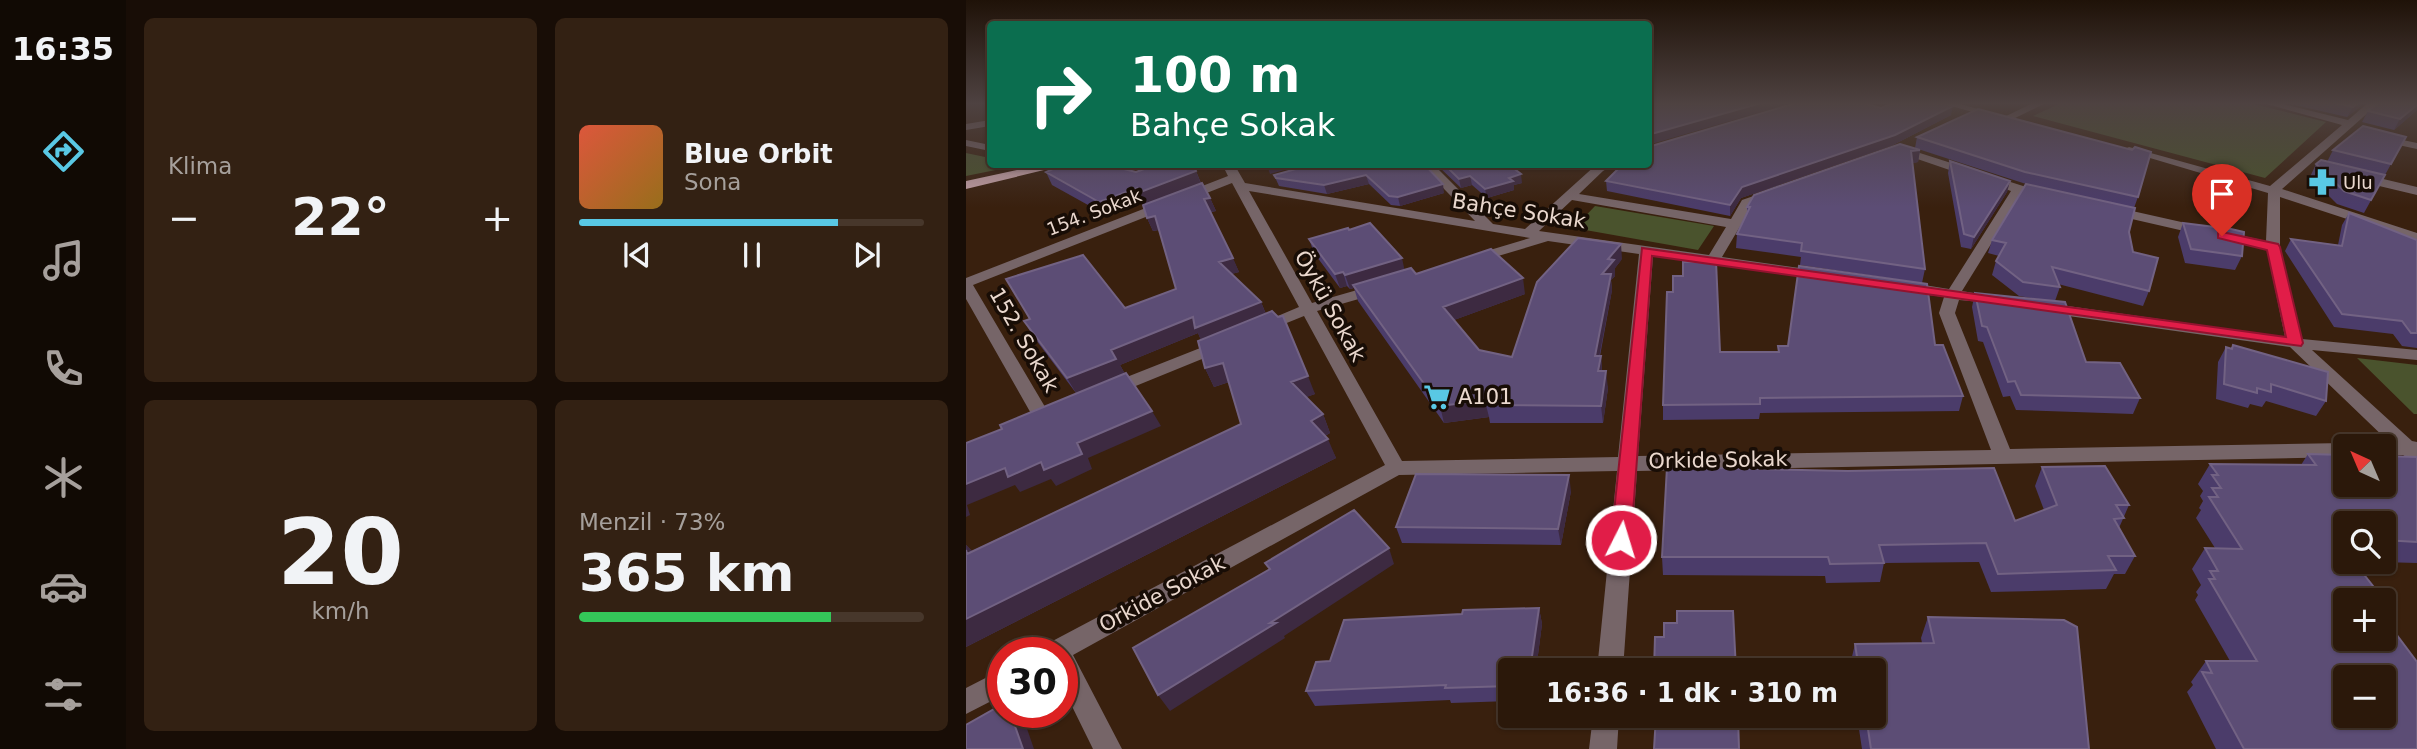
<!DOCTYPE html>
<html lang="tr">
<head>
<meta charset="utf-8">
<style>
  :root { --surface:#2b180a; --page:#332113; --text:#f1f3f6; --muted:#a6a09c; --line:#47372b; --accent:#59c8e4 }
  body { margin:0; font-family:"DejaVu Sans",sans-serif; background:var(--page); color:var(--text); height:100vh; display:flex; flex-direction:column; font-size:26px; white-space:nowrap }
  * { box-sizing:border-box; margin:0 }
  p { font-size:23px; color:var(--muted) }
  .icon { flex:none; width:38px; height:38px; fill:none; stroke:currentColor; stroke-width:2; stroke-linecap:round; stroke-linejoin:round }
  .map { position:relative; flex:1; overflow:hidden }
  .panel { display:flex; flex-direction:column; gap:18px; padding:18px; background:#180d06; width:840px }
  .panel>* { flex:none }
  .hud { position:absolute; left:21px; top:21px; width:665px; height:147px; border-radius:7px; box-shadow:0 2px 5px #0004,0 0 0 2px var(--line); background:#0b6e4f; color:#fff; overflow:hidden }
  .needle { width:46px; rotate:316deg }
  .buttons { position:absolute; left:1367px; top:434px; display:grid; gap:14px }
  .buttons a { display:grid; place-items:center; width:63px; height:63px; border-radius:7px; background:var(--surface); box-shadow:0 2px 5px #0004,0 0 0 2px var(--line); font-size:35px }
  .speed { position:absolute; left:21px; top:637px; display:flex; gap:14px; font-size:35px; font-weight:700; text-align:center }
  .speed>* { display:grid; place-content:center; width:91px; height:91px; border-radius:50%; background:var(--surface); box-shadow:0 2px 5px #0004,0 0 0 2px var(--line); line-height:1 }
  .speed .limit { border:10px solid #d22; background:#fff; color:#111 }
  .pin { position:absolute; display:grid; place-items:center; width:60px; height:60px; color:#fff; margin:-72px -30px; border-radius:50% 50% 50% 0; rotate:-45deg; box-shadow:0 0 7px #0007 }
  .pin .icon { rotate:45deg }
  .me { position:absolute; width:77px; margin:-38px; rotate:5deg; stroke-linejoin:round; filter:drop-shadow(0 0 5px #0008) }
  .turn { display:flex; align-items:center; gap:24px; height:147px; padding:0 28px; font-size:32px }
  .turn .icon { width:91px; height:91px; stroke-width:2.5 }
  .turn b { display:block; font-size:49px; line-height:60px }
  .big { font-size:52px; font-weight:600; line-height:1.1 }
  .panel .tile { flex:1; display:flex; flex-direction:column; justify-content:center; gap:10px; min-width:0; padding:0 24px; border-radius:10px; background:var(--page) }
  .panel .dial { align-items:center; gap:0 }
  .dial b { font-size:91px; line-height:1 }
  .song { display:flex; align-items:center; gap:21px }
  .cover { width:84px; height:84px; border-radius:10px; background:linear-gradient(135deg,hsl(10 70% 55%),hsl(40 70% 35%)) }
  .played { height:7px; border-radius:4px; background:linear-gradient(90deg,var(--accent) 75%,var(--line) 75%) }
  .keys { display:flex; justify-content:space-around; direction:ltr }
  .heat { display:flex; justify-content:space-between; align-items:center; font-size:38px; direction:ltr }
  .charge { height:10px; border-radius:5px; background:linear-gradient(90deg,#34c759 73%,var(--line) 0) }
  .panel .tiles { flex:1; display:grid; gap:18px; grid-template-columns:repeat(2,1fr) }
  .trip { position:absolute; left:532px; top:658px; width:388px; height:70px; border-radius:7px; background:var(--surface); box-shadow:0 2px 5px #0004,0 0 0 2px var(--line); font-weight:600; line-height:70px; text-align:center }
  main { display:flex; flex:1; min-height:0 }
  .tab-bar { display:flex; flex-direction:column; width:126px; justify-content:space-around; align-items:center; background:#110a04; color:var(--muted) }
  .tab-bar .icon { width:49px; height:49px }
  .tab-bar .current { color:var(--accent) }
  .tab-bar b { font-size:32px; color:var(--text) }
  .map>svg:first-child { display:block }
</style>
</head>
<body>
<main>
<nav class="tab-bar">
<b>16:35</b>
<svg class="icon current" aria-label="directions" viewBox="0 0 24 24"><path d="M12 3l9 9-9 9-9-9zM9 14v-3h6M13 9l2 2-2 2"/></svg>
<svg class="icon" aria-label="music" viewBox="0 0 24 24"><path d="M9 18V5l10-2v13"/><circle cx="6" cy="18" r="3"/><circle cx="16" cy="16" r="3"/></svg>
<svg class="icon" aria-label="phone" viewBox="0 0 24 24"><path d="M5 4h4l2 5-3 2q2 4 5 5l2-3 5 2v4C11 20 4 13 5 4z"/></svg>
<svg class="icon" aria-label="climate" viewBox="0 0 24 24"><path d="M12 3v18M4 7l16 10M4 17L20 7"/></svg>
<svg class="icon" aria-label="car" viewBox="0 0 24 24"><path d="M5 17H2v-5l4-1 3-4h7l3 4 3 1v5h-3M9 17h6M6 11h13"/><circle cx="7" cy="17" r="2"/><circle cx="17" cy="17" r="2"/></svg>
<svg class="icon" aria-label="filters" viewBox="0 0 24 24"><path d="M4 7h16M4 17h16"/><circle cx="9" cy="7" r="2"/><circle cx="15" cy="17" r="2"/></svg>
</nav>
<section class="panel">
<div class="tiles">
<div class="tile"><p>Klima</p>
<div class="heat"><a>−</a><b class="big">22°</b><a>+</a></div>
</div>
<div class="tile">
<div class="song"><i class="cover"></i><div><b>Blue Orbit</b><p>Sona</p></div></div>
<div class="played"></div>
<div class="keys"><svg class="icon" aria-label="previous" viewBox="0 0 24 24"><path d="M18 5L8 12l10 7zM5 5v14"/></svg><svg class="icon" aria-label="pause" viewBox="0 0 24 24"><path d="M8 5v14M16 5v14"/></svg><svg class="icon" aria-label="next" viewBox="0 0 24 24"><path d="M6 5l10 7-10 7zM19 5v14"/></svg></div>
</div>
<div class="tile dial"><b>20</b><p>km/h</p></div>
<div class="tile"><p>Menzil · 73%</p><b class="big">365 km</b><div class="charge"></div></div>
</div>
</section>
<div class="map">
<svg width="1451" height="749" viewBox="0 0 1451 749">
  <rect width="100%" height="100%" fill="#39200e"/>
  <path fill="#4a532d" d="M1095,103H1284L1360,122L1299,178L1067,116Z
    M0,153L24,158V164L54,165L0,176Z
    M629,206L748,226L732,250L608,228Z
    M1391,358L1451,365V414H1448Z"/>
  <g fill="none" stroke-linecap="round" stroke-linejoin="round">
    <path fill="#766568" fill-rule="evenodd" d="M975,103H991L1036,116L1031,119Z
      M1067,103H1080L1045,120L1036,118Z
      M1297,103H1313L1382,120L1402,103H1413L1316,189L1451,233V242L1314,197V247L1336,339L1451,350V360L1346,350L1446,441L1451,442V464L1437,455L1418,456V446H1410L1423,442L1324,347L1081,313L1073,308L1081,303L1319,337L1301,250L1144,214L1137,210L1144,206L1300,241L1302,193L1157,150L1163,147L1304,186L1376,125Z
      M24,120V126L0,130V124Z
      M1413,135L1451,143V149L1409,140L1407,138Z
      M0,140L24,145V151L0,146Z
      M932,146L1085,195L1079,199L1056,194L996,291L1037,298L1040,301L1037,304L993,300L989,313L1044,449L1379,443L1387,446H1379V457L671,471L657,670H631L651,471L433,475L107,655L156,749H127L96,686V653H76L79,645L419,465L338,316L296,333L288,328L290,325L333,307L266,183L7,285L85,417L83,421H69L67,417L0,299V278L262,176L256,164H268L279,183L509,221L454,164H467L527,224L559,229L631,164H649L637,171L613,194L765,219L776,200L805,190L809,191V197L786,206L756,257L855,271L862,275L855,279L687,256L672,456L1025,450L973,313L978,297L939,292L931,287L939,282L983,289L1045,191L928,151L926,149ZM283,191L564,238L504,256L502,259L509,263L582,241L673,254L652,457L436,461L351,311L417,292L420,289L412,284L346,303ZM606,200L760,227L743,255L573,231Z
      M1392,173L1451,187V195L1388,180V174Z
      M257,339L265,344L263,348L150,394L144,396L135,390L138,386Z
      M37,669V695L0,714V688Z
      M627,716H653L651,749H623Z"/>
    <path fill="#c6a3a9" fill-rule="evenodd" d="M78,164H103L0,189V181Z"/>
  </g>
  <path fill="#4b3c6a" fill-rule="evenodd" d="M1320,103H1398L1381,117Z
    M1451,103V110L1428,130L1396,122L1402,111Z
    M915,108L985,115L927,145L775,198L764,216L641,191L640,181Z
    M951,137L1172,197L1168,208L1163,232L1167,252L1183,291L1177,306L1092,284L1094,287L1089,301L1120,362L1174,398L1167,414L1050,410L1044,396L1037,397L1017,342L1012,341L1006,307L1009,293L1084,301L1053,296L1026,275L1030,261L1033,256L1022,253L1026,240L1060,184L949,148Z
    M1440,137L1398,213L1371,204L1344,177L1350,164L1361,162L1367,150Z
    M954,150L952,162L946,163L959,269L956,283L834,265L835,257L770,248L771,234L781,212V207Z
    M984,161L1044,181L1041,192L1005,249L995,247L982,173Z
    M458,164L478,193L434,206L425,205L403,184L361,194L313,186L308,175Z
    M470,164H542L556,183L548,185V190L521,198L506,185L495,188Z
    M230,171L235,183L244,198L250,211L245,212L273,272L265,274L295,302L300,314L349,394L340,397L357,414L364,433L359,436L370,458L0,647V545L6,551L275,424L263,382L248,387L239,368L235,340L232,333L154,365L159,374L110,393L67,336L58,321L159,308L210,289L193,230L187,231L181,218L176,201L140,215L86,185L80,172Z
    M1383,213L1451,240V348L1436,346L1427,334L1368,327L1319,251L1325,239L1372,245L1376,225Z
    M1217,223L1276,256L1269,270L1219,263L1212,237Z
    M343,239L450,274L559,294L488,320L513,350L546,357L656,259L649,268V276L645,280L646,290L634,356H635L636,371L642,388L637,423H524L523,417L478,423L392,301L388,288L384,289L381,286L374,288L348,253Z
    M969,345L997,396L993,411L794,413L793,419L697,420V405L754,352H812V346Z
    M1267,345L1360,401L1350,416L1300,401L1296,407L1284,404L1282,408L1250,399L1252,362L1260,347L1265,348Z
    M1342,454L1379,455V485H1418V456L1451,457V563L1415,562H1418V523H1379V562H1388L1422,605L1418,610V600H1379V639H1418V614L1419,617L1418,618L1451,662V749H1250L1221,692L1227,685L1225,682L1240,661H1264L1229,600L1232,595L1230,592L1235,585L1226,569L1239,548H1249L1230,518L1235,510L1233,508L1237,501L1234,496L1237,491L1232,484L1244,464L1335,465ZM1379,677H1418V716H1379Z
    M1076,467L1163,505L1153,528L1169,556L1159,574H1148L1140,589L1025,592L1013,562L918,563L914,582L860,583L859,576L697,575L696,557L1049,521L1078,510L1069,486Z
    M605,491L595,545L436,543L430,527Z
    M573,608L576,624L570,670H544V701L485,703L484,700L349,706L340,691L364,661L496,614Z
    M962,617L1123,749H896L891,716H908V670H885L884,665L889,644L956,643L955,638Z"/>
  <path fill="#3d2a41" d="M795,103H827L682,145V135Z
    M1392,103H1398L1381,117L1387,107Z
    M1451,105V110L1428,130L1434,119Z
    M987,106L985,115L927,145L775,198L764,216V205L776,187Z
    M954,150L952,162L943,164L945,151Z
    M303,164H340L304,174L301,165Z
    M230,171L235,184L178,206L176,201L140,215L133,202L171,188Z
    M555,174L556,183L548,185V190L521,198L519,189L543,178Z
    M400,175L403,184L361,194L358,185Z
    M504,176L506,185L495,188L493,179Z
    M1044,181L1041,192L1005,249L1008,237Z
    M477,184L478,193L434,206L432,197Z
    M244,198L250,211L244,212L238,199Z
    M189,216L196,229L187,231L181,218Z
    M655,244L656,259L649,268V276L645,280L646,290L630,373L629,356L636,274L642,259Z
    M267,258L273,272L259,276L253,262Z
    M436,258L439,272L387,285L388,288L384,289L379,275Z
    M377,272L381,286L374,288L369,274Z
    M557,278L559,294L480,323L477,307Z
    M295,302L301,317L236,343L232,333L154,365L159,374L110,393L101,378L145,350L227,317Z
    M635,356L636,373L632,371Z
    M257,363L266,381L248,387L239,368Z
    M640,371L642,388L637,423L635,406Z
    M342,376L349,394L332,400L325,382Z
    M522,400L520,405L523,417L478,423L474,406Z
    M186,411L195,426L122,458L126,469L90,486L85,479L54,492L49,485L1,505L4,515L0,517V484L39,468L111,443Z
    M357,414L364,433L352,439L345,421Z
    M362,439L370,458L0,647V619Z
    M603,475L605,491L595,545L592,529Z
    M0,545L14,560L1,554Z
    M423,548L428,564L318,636L319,638L204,711L192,695Z
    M573,608L576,624L570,670H564Z
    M44,712H51L57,717L68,749H57Z"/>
  <path fill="#5c4d75" stroke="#726283" stroke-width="2" fill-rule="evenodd" d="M682,103H795L682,135Z
    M830,103H897L915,108L927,103H977L987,106L929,135L776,187L764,205L640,181L657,164H682V147Z
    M1369,103H1392L1387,107Z
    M1412,103H1451V105L1434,119L1402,111Z
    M1012,109L1166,150L1169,147L1185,152L1172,197L1059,172L951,137Z
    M1397,126L1440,137L1425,164L1367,150Z
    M934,144L954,150L945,151L959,269L835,251L836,243L771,234L784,207H781L788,195Z
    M1355,160L1419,175L1405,200L1378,191L1350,164Z
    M984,161L1044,181L1008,237L998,234Z
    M98,164H137L170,172L192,164H227L230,171L172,193L171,188L133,202L80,172Z
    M348,164H458L477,184L432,197L423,196L400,175L358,185L310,178L308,175Z
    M478,164H542L555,174L543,178L547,181L519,189L504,176L493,179Z
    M236,183L244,198L238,199L267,258L253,262L295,302L229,328L227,317L145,350L150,359L101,378L58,321L64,319L40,279L117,255L159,308L210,289L189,216L181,218L177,205Z
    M1060,184L1169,208L1163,232L1167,252L1192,258L1183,291L1086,267L1094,287L1057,282L1030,261L1040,243L1026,240Z
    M1383,213L1451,240V333H1445L1436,321L1376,314L1325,239L1376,246Z
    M404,223L436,258L379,275L377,272L369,274L343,239L382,228L383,230Z
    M1217,223L1265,229L1278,232L1276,256L1225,249Z
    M612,238L655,244L642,259L648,260L636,274H645L629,356H635L632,371H640L635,406L520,405L522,400L474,406L387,285L445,268L450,274L525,249L557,278L477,307L513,350L546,357L571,282Z
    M750,261L754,352H813L812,346H822L833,266L961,284L969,345H977L997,396L794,398V404L697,405L701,292H707V276H717V262Z
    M1009,293L1099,302L1120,362L1154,363L1174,398L1055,395L1049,381L1042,382L1021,327L1016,326Z
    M306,311L312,317L317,316L342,376L325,382L357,414L345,421L362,439L0,619V550L1,554L275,424L257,363L239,368L232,341Z
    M1267,345L1362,372L1360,401L1305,384V392L1291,388V393L1258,384L1260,347L1266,349Z
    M160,373L186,411L111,443L116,454L78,470L75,462L42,477L39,468L0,484V443L36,429L34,425Z
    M1342,454L1379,455V485H1418V456L1451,457V542L1418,540V523H1379V539H1371L1379,550V562H1388L1422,605H1418V600H1379V639H1418V618L1451,662V749H1278L1236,672L1246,673L1240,661H1291L1243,579H1249L1244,571H1252L1239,548L1276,549L1243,497H1252L1246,488H1255L1246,475H1252L1244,464L1350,465ZM1379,677H1418V716H1379Z
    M1139,466L1163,505H1150L1158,518L1148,519L1169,556H1142L1150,570L1032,574L1020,543L913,545L918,563L864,564L862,557H696L701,467L882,471L1028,468L1049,521L1091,505L1076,467Z
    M450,474L603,475L592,529L430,527Z
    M388,510L423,548L304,623H310L192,695L167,648L304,569L299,563Z
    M573,608L564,670H544V686L479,688L480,685L340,691L350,662L364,661L378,620L496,614L497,610Z
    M711,611H767L770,670H688L689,637H698V623H711Z
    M962,617L1098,620L1111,627L1123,749H905L900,716H908V670H893L889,644L968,643Z
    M37,704V712H44L57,749H0V725Z
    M690,716H772L773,749H688Z"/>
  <linearGradient id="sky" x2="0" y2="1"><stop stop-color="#1f1208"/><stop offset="0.5" stop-color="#4e4241"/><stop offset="1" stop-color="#4e4241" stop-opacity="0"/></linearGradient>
  <rect width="1451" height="207" fill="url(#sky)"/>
  <path fill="#e11d48" stroke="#92132f" stroke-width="2" d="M1256,232L1312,244L1314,247L1337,343L1335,346L686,256L665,540L662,546L655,548L648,546L645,540L676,248L1320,337L1301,250L1252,238V233Z"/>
  <defs>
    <symbol id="pharmacy-bare" viewBox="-9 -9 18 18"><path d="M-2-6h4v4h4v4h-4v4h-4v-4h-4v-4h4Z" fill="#59c8e4" stroke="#180d06" stroke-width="2.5" paint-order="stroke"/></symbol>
    <symbol id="supermarket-bare" viewBox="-9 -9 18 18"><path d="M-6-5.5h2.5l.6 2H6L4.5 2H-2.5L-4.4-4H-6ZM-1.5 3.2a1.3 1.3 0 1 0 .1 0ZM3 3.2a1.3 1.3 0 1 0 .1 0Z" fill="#59c8e4" stroke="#180d06" stroke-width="2.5" paint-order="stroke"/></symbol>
  </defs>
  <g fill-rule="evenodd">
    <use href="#pharmacy-bare" x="1337" y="163" width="38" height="38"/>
    <use href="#supermarket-bare" x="452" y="378" width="38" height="38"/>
  </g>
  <g text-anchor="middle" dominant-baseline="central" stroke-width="7" stroke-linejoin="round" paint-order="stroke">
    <g font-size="18" fill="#ead8ce" stroke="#180d06" text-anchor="start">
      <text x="1377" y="182">Ulu</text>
    </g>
    <g font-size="18" fill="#ead8ce" stroke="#180d06">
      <text transform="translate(128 212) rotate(-21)">154. Sokak</text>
    </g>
    <g font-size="21" fill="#ead8ce" stroke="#180d06">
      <text transform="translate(553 211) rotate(9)">Bahçe Sokak</text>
      <text transform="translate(364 306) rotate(61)">Öykü Sokak</text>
      <text transform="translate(58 340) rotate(60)">152. Sokak</text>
      <text transform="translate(752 460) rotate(-1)">Orkide Sokak</text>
      <text transform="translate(196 594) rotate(-28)">Orkide Sokak</text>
    </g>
    <g font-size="21" fill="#ead8ce" stroke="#180d06" text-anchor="start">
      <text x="492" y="397">A101</text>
    </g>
  </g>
</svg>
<div class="buttons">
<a><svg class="needle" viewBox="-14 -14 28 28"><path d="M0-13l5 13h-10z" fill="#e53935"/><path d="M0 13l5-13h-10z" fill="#a6a09c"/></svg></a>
<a><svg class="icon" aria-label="search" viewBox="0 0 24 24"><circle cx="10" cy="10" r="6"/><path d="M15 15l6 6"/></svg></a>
<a>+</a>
<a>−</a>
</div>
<div class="speed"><div class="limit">30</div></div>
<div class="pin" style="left:1256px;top:236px;background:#d93025"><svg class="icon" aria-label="arrive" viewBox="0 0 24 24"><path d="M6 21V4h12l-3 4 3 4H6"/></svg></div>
<svg class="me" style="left:655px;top:540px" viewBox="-20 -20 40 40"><circle r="17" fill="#e11d48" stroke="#fff" stroke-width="3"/><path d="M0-11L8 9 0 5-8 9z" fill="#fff"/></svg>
<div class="trip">16:36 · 1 dk · 310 m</div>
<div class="hud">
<div class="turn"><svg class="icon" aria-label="right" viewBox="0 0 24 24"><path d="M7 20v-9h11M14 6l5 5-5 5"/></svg><div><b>100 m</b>Bahçe Sokak</div></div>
</div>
</div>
</main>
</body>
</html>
